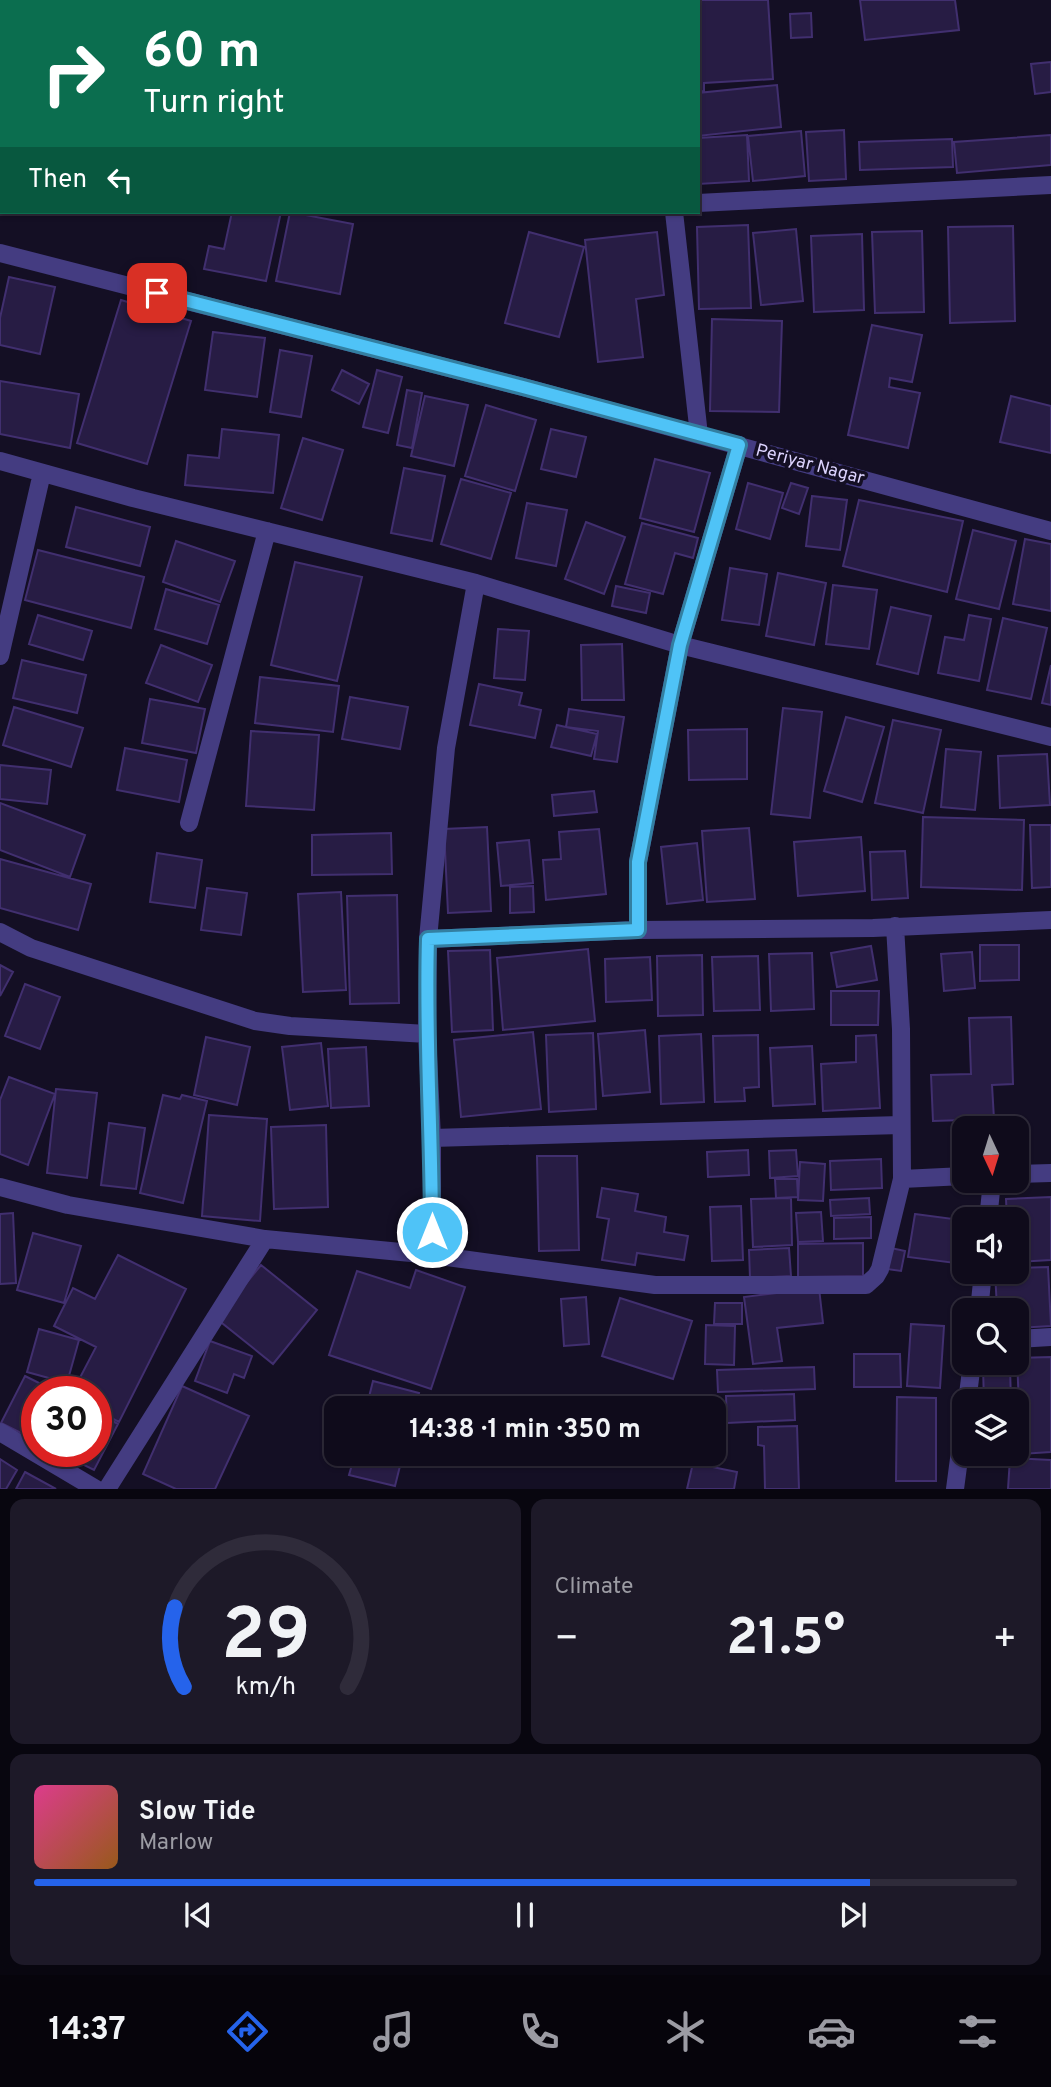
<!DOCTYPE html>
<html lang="en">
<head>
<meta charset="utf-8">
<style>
  :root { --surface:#0f0b1b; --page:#1d1928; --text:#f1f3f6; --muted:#9b9ba3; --line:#2f2b3a; --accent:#2563eb }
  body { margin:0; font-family:Overpass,sans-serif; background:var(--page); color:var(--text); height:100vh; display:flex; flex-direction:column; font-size:26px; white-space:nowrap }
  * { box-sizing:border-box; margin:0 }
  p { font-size:23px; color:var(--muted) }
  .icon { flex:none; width:38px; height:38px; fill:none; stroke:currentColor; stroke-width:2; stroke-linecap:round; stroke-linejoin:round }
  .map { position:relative; height:1489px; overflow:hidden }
  .panel { display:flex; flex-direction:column; gap:10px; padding:10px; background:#08060f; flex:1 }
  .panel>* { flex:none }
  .top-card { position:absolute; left:0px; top:0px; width:700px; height:214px; box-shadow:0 2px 5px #0004,0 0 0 2px var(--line); background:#0b6e4f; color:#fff; overflow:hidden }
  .needle { width:46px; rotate:176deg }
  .buttons { position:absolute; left:952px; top:1116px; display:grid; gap:14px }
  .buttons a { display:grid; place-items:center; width:77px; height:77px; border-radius:14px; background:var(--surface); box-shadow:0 2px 5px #0004,0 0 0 2px var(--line); font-size:35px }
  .speed { position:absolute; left:21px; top:1376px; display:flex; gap:14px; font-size:35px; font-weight:700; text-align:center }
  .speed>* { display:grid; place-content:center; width:91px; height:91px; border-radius:50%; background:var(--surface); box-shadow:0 2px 5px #0004,0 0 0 2px var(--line); line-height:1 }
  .speed .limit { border:10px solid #d22; background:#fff; color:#111 }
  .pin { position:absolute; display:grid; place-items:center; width:60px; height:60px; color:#fff; margin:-30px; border-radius:14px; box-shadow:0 4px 10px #0006 }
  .me { position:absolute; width:77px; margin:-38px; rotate:0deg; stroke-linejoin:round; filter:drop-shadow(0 0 5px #0008) }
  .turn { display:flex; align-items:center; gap:24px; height:147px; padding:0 28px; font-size:32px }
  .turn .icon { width:91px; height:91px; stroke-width:2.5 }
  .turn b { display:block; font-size:49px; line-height:60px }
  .then { display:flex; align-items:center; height:66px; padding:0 28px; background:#0003; gap:14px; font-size:26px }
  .big { font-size:52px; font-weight:700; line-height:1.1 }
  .panel .widget { flex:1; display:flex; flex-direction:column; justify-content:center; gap:10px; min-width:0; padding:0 24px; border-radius:14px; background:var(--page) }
  .panel .dial { align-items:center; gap:0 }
  .dial svg { height:182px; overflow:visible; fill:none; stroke:var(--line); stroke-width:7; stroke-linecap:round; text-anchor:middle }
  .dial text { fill:var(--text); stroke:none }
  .song { display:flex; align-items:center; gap:21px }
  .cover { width:84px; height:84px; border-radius:10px; background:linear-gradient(135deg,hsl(330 70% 55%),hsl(30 70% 35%)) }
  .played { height:7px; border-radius:4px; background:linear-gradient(90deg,var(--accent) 85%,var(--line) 85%) }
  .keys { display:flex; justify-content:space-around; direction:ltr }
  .heat { display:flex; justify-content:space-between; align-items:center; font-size:38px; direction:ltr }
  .panel .tiles { flex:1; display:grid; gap:10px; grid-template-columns:1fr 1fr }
  .widget:last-child { grid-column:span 2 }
  .trip { position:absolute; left:324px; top:1396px; width:402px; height:70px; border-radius:14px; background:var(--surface); box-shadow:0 2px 5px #0004,0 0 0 2px var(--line); font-weight:700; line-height:70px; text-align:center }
  .tab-bar { display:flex; height:112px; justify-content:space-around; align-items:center; background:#06040b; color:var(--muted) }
  .tab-bar .icon { width:49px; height:49px }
  .tab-bar .selected { color:var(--accent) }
  .tab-bar b { font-size:32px; color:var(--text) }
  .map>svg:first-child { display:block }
</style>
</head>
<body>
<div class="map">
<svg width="1051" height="1489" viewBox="0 0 1051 1489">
  <rect width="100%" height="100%" fill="#140f24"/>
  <path fill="#271c44" stroke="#412f6f" stroke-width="2" d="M664,0H768L773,79L704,83V91L698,92V2Z
    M860,0H955L959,30L865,40Z
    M811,13L812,37L791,38L790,14Z
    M1051,62V92L1035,94L1031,64Z
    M777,85L781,127L698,136V93Z
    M844,130L846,179L809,181L806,132Z
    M801,131L805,176L753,181L748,136Z
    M2,134V211H0Z
    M747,135L749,181L698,184V138Z
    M1051,135V165L957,173L954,142Z
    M952,139L953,167L860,170L859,142Z
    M232,212H281L266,281L204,269L209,246L224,249Z
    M290,212L353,224L340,294L276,281Z
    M748,225L751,308L699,309L697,227Z
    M1013,226L1015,321L950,323L948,227Z
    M796,229L803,301L761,305L753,233Z
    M922,231L924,312L875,313L872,232Z
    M529,232L584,247L559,337L505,323Z
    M657,232L664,295L636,299L643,357L598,362L585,240Z
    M862,234L864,310L814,312L811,236Z
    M9,277L55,287L40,354L0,345V318Z
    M121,300L191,321L147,464L77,443Z
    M712,319L782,321L779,412L710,411Z
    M872,325L922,335L912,382L890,378L889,387L920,393L908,448L848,435Z
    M213,332L265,338L257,397L205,390Z
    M280,350L312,356L301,417L270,412Z
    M342,370L369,384L359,404L332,390Z
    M377,370L402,377L388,433L363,427Z
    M0,381L79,394L70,448L0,434Z
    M407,390L422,393L412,448L397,445Z
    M425,396L468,405L454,466L411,456Z
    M1011,396L1051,406V453L1000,442Z
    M486,405L536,420L515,491L465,476Z
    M222,429L279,435L273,493L185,485L188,455L219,458Z
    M551,429L586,437L576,477L541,469Z
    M303,438L343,450L322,520L281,508Z
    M655,459L710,473L694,532L640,518Z
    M404,468L445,476L432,541L391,533Z
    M461,479L511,493L491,559L441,544Z
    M748,483L783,493L770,539L736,529Z
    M791,483L808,488L799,514L782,508Z
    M812,496L847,500L840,550L806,546Z
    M859,500L963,521L947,592L843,566Z
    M527,503L567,510L556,566L516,558Z
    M76,507L150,527L140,566L66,547Z
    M586,522L625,537L604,594L565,579Z
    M642,523L698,538L693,558L675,553L663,594L625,584Z
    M973,530L1016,541L999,609L956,599Z
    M1025,539L1051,544V611L1013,604Z
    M176,541L235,561L220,602L163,582Z
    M38,550L144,577L131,628L25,600Z
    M295,562L362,577L337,681L271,665Z
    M730,568L767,574L759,625L722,620Z
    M778,573L826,583L814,645L766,636Z
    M833,585L877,590L869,649L826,644Z
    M616,586L650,593L646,613L612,606Z
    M166,589L219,605L207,644L155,629Z
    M891,607L931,616L918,674L877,664Z
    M38,615L92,631L83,660L29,644Z
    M969,615L991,619L979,681L938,673L945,637L964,640Z
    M1003,618L1047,628L1031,699L987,690Z
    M498,629L529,631L525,680L494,678Z
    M622,644L624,700H582L581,645Z
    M161,645L212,665L198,702L146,683Z
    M22,660L86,675L77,713L13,698Z
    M1051,665V705L1042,703Z
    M260,677L339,686L333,732L255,723Z
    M479,684L522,693L519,705L541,710L535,738L470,725Z
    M350,697L408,707L400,749L342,739Z
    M150,699L205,709L196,753L142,743Z
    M14,707L83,728L71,767L3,745Z
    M783,708L822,712L810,818L771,814Z
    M569,709L624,717L617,762L594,759L598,731L566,727Z
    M846,717L884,727L862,802L824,791Z
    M893,720L941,730L923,813L875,803Z
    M557,725L597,734L591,756L551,747Z
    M747,729V779L689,780L688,730Z
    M251,731L319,735L314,810L246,806Z
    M125,748L187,760L179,802L117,790Z
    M946,749L981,752L975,810L941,807Z
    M1047,754L1050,805L1000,808L998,756Z
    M0,765L51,770L47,804L0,799Z
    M594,791L597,812L554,816L552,795Z
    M0,803L85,835L70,877L0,850Z
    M923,817L1024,820L1022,890L921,887Z
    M1030,825H1051V887L1032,888Z
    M487,827L491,911L448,913L444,829Z
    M749,828L755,899L707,902L702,831Z
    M599,829L606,894L546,900L543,860L561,859L559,832Z
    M391,833L392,874L312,875V835Z
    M861,837L865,891L798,896L794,842Z
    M529,840L533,883L501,886L497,843Z
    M697,843L703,900L667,904L661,847Z
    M905,851L908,898L872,900L870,852Z
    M157,853L202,860L195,908L150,902Z
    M0,859L91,884L78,930L0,908Z
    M533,886L534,912L510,913V887Z
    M207,888L247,893L241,935L201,930Z
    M341,892L346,990L303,992L298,894Z
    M397,895L399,1003L350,1004L347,896Z
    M980,945H1019V980L980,981Z
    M871,946L877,980L837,987L831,953Z
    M588,949L595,1021L503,1030L497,958Z
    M490,950L493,1030L452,1032L448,951Z
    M972,952L975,988L944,991L941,954Z
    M812,953L814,1009L771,1011L769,954Z
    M702,955L703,1015L658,1016L657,956Z
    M758,956L760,1010L714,1011L712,957Z
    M650,957L652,1000L606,1002L605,959Z
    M0,965L13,972L0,996Z
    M25,984L60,997L40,1049L5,1036Z
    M831,991H879L878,1025H831Z
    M1011,1017L1013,1084L992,1085L994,1119L933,1121L931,1075L971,1074L969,1018Z
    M645,1030L650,1092L603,1096L598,1034Z
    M533,1032L541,1109L461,1117L454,1040Z
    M593,1033L596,1109L549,1112L546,1035Z
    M701,1034L704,1102L661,1104L659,1036Z
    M758,1035L759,1087L744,1088L745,1101L715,1102L713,1036Z
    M876,1035L880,1108L823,1111L821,1064L856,1062V1036Z
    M206,1037L250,1047L237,1105L194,1095Z
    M321,1043L328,1106L290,1110L282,1047Z
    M812,1046L815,1104L773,1106L770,1048Z
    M366,1047L369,1106L331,1108L328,1049Z
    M9,1077L55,1094L28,1165L0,1154V1100Z
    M56,1089L97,1093L87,1178L47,1173Z
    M163,1095L180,1099L182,1095L207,1101L183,1203L140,1193Z
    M209,1115L267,1119L260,1221L202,1216Z
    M109,1123L145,1128L136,1189L101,1185Z
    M326,1125L328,1207L274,1209L271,1127Z
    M748,1150L749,1175L708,1177L707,1152Z
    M796,1150L798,1176L770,1178L769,1151Z
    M537,1156H577L579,1250L539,1251Z
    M881,1159L882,1188L831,1190L830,1161Z
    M800,1162L825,1164L823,1201L798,1200Z
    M775,1179H797L798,1197L776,1198Z
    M602,1188L638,1194L635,1211L666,1217L664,1232L688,1236L684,1260L637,1253L635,1265L602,1260L609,1219L597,1217Z
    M1051,1197V1260L1017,1262V1220H1007L1006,1199Z
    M791,1198L792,1245L753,1247L751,1199Z
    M869,1198L870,1214L831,1216L830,1200Z
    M741,1206L743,1260L712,1261L710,1207Z
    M821,1212L823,1241L798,1242L796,1213Z
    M13,1213L16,1283L0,1284V1214Z
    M915,1214L961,1220L955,1263L908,1257Z
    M871,1217V1238L834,1239V1218Z
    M33,1233L81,1246L64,1303L17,1290Z
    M863,1243V1276L798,1277V1244Z
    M789,1248L791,1276L750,1278L749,1250Z
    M891,1248L905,1251L901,1271L887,1269Z
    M118,1255L186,1289L119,1422L96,1410V1391H73L96,1347L54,1326L73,1288L95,1299Z
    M261,1265L317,1310L273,1364L217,1319Z
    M1048,1267L1051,1326L1017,1328V1311H982V1308H997L995,1272H1017V1268Z
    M416,1270L465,1287L431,1389L329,1355L357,1271L410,1288Z
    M819,1288L823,1323L777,1328L782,1361L753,1364L744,1297Z
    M586,1297L589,1344L564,1346L561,1299Z
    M620,1298L692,1321L673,1379L602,1356Z
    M715,1303H742V1324H714Z
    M911,1324L944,1326L940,1388L907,1386Z
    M706,1325L735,1326L734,1365L705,1364Z
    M39,1329L79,1340L67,1383L27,1372Z
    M210,1341L252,1356L244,1378L234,1374L227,1393L195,1381Z
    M854,1354H900L901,1387H854Z
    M1051,1357V1452L1021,1454L1017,1358Z
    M814,1367L815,1389L718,1392L717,1370Z
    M983,1367H1010L1011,1402H984Z
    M25,1376L55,1391H37V1441L1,1423Z
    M373,1381L419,1393L415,1409H366Z
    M182,1386L249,1416L215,1489H176L143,1474Z
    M794,1394L795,1420L727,1423L726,1396Z
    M897,1397L936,1398V1481H896Z
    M96,1412L118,1424L94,1470L56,1451H96Z
    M797,1426L799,1489H765L764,1446L758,1445V1427Z
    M714,1447L722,1448L719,1465L687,1460L688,1454H714Z
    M355,1454H403L395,1486L349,1475Z
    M1010,1458L1051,1460V1489H1008Z
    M0,1459L17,1470L6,1489H0Z
    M693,1463L737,1472L734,1489H687Z
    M25,1472L56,1489H16Z"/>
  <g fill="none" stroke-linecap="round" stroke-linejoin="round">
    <path stroke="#443c81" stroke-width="18" d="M651,0V2
      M78,2L79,0
      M0,24H2
      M698,203L1051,185
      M674,212L699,435
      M0,253L523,387L1051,531
      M0,461L133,498L476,583L680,645L1051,737
      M0,656L42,473
      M189,823L267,531
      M638,930V862L680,645L739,445
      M0,932L31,948L255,1021L290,1026L427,1034
      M428,939L638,930L873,928L1051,920
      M432,1138L901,1125
      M1017,1174L1051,1173
      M902,1179L964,1176
      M0,1187L68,1205L265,1239L432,1255L655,1285H866L876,1276L880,1269L902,1179L901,1029L895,926
      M988,1220L992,1181
      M432,1255V1138L427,1034L428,939L446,748L476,583
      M979,1311L983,1272
      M1017,1339L1051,1337
      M967,1402L972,1363
      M0,1432L96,1489
      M107,1489L265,1239
      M955,1489L964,1421"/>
  </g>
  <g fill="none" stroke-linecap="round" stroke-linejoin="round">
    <defs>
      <path id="route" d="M157,293L523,387L739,445L680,645L638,862V930L428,939C425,1037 432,1134 432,1232"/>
    </defs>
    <use href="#route" stroke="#337fa1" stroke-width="18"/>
    <use href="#route" stroke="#4fc3f7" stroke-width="12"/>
  </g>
  <g text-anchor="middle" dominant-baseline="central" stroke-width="7" stroke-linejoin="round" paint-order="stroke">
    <g font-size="18" fill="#dcd3fe" stroke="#140f24">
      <text transform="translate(810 465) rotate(15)">Periyar Nagar</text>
    </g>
  </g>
</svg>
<div class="buttons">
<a><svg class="needle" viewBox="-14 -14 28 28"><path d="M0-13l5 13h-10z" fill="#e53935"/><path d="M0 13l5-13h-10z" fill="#9b9ba3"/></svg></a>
<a><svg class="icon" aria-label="sound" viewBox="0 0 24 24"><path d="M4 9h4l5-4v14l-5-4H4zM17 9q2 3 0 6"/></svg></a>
<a><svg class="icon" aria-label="search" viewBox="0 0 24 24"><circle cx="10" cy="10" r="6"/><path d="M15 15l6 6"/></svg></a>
<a><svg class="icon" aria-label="layers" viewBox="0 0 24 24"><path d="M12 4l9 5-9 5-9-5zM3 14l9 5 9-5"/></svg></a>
</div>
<div class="speed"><div class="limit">30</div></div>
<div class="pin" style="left:157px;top:293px;background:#d93025"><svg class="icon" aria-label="arrive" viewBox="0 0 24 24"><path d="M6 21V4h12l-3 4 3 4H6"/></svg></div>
<svg class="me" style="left:432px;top:1232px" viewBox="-20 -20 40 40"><circle r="17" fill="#4fc3f7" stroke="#fff" stroke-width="3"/><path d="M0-11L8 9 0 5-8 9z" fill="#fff"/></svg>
<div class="trip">14:38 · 1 min · 350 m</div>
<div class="top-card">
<div class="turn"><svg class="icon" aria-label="right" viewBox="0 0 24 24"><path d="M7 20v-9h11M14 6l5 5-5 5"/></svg><div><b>60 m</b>Turn right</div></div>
<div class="then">Then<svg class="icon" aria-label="left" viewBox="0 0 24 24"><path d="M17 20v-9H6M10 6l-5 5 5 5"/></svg></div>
</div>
</div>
<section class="panel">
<div class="tiles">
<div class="widget dial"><svg viewBox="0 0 100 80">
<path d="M14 69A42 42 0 1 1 86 69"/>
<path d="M14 69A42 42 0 0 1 10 34" stroke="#2563eb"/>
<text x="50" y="56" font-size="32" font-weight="700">29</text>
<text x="50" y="72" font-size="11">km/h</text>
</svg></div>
<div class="widget"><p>Climate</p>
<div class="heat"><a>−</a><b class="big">21.5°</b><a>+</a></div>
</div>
<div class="widget">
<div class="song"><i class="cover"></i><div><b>Slow Tide</b><p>Marlow</p></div></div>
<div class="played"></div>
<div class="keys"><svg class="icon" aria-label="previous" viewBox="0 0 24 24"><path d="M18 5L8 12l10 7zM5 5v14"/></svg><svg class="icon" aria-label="pause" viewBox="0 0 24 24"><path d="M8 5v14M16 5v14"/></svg><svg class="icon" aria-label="next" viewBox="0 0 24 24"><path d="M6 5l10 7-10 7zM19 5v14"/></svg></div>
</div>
</div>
</section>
<nav class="tab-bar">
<b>14:37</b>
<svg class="icon selected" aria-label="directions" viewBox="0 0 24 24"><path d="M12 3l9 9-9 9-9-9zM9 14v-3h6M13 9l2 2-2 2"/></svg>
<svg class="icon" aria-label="music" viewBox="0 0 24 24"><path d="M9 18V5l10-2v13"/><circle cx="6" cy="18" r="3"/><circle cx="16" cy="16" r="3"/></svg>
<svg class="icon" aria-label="phone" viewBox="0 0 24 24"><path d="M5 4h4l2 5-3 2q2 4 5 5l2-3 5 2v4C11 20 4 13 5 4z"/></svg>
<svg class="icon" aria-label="climate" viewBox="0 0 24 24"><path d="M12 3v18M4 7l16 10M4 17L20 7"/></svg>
<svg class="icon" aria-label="car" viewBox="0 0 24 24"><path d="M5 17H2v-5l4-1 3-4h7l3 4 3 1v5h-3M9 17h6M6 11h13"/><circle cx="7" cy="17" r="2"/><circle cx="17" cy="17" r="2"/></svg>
<svg class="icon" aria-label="filters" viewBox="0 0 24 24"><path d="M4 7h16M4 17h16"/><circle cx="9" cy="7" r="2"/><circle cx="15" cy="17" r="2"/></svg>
</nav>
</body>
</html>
